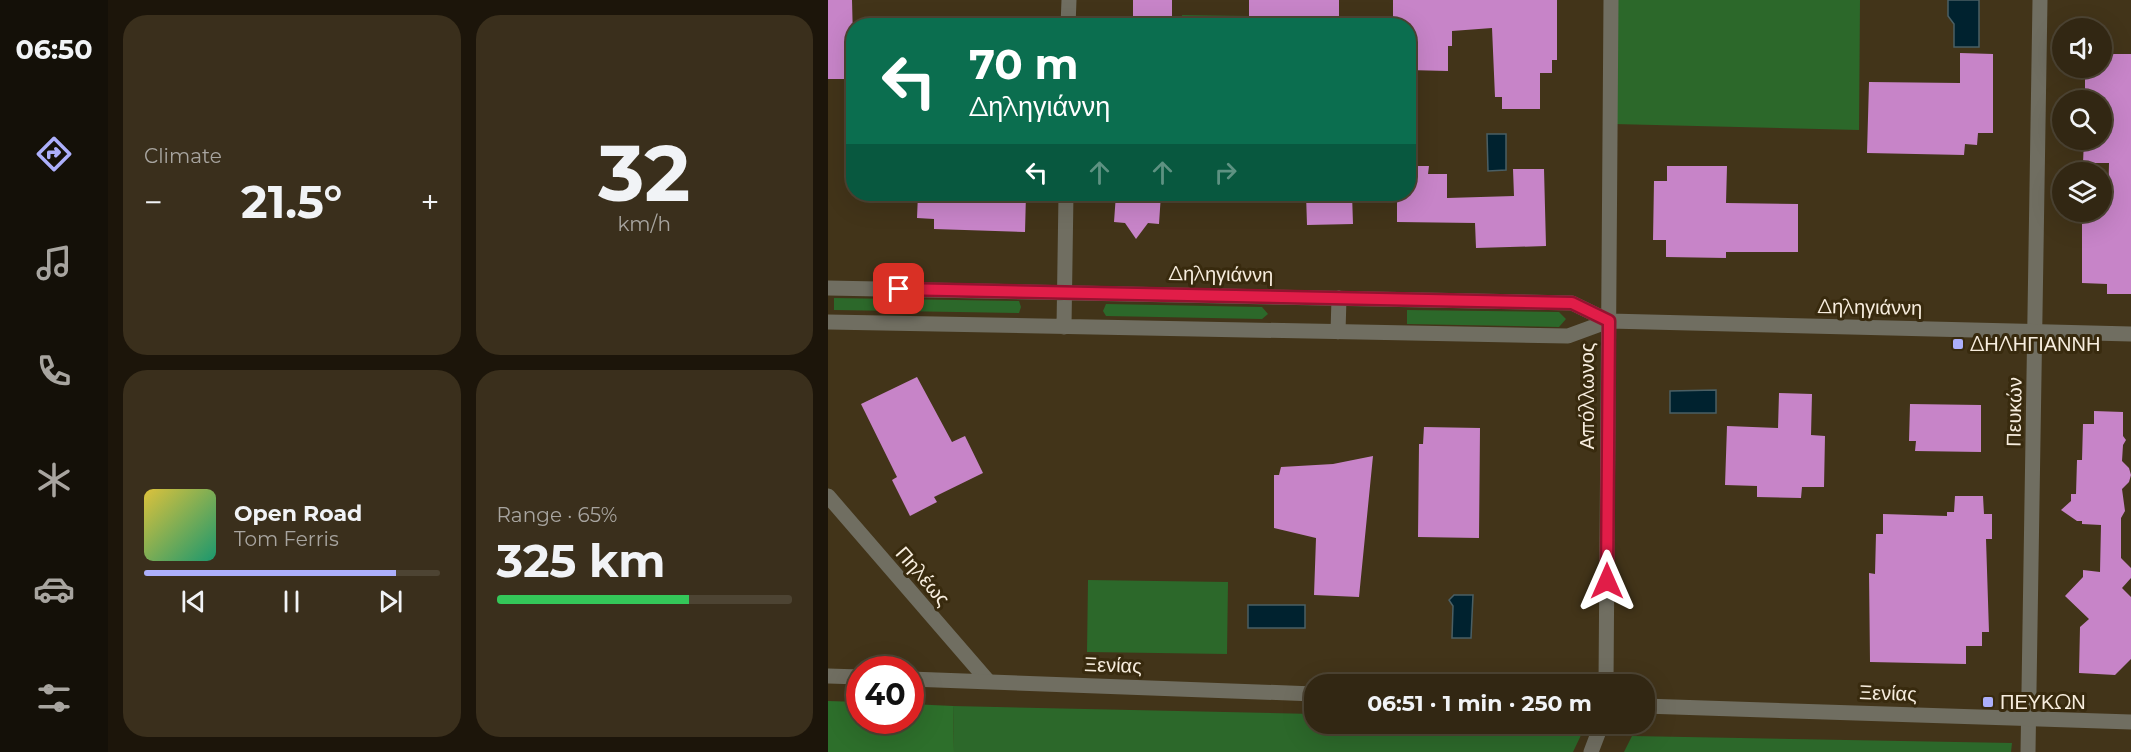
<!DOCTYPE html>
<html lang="en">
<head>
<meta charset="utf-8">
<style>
  :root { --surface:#322713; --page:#3a2f1c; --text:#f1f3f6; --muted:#a8a5a0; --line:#4d4433; --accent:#acaffb }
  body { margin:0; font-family:Montserrat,sans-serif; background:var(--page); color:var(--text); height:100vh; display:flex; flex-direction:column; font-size:22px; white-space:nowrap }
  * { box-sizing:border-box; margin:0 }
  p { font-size:20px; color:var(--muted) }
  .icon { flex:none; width:33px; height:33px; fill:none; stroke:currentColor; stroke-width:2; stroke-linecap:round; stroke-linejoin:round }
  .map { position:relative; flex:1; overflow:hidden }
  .panel { display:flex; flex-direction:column; gap:15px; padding:15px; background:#1c150a; width:720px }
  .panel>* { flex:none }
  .guide { position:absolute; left:18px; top:18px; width:570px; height:183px; border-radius:24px; box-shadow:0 6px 24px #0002,0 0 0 2px var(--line); background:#0b6e4f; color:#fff; overflow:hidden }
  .controls { position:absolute; left:1224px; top:18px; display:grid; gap:12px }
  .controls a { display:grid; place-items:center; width:60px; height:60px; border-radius:50%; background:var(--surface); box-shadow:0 6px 24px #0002,0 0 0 2px var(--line); font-size:30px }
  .speed { position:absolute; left:18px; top:656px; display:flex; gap:12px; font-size:30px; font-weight:700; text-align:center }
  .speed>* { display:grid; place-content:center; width:78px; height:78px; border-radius:50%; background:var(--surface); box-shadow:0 6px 24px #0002,0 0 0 2px var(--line); line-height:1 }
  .speed .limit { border:9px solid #d22; background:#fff; color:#111 }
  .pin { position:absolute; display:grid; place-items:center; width:51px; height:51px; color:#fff; margin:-26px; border-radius:12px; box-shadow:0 3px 9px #0006 }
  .me { position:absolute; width:66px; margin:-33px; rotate:0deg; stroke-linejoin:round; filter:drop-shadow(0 0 4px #0008) }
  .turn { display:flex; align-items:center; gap:21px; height:126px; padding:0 24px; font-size:27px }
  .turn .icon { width:78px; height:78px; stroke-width:2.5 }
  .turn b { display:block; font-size:42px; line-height:51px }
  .lanes { display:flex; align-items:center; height:57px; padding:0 24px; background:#0003; justify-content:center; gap:30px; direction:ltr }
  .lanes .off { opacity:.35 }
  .big { font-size:45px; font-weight:700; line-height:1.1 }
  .panel .tile { flex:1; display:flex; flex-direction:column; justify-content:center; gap:9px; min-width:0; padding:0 21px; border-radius:24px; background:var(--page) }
  .panel .dial { align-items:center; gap:0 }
  .dial b { font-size:78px; line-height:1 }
  .song { display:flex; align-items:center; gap:18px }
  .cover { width:72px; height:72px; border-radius:9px; background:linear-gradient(135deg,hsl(50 70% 55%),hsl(160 70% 35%)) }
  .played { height:6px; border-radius:3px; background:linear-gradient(90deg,var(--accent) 85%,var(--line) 85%) }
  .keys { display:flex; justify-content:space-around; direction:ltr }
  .heat { display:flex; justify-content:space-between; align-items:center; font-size:33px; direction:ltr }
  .charge { height:9px; border-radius:4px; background:linear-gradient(90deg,#34c759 65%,var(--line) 0) }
  .panel .tiles { flex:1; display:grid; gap:15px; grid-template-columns:repeat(2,1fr) }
  .trip { position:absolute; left:476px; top:674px; width:351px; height:60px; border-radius:24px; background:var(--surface); box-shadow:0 6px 24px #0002,0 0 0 2px var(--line); font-weight:700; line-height:60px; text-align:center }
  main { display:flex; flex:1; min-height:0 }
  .tabs { display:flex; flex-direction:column; width:108px; justify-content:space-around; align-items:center; background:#141008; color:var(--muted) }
  .tabs .icon { width:42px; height:42px }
  .tabs .selected { color:var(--accent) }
  .tabs b { font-size:27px; color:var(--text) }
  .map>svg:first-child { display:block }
</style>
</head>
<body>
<main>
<nav class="tabs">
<b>06:50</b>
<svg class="icon selected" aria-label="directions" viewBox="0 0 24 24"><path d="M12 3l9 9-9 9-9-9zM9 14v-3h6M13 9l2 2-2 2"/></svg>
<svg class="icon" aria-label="music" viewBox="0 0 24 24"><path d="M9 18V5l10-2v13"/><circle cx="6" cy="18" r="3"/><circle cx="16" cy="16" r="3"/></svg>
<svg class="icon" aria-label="phone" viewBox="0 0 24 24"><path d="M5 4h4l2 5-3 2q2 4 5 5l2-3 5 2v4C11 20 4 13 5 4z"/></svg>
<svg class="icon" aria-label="climate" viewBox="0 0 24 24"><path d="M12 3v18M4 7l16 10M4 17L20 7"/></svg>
<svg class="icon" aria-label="car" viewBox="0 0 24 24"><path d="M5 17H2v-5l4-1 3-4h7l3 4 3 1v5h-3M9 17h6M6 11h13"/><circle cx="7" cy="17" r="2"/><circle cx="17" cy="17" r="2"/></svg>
<svg class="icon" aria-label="filters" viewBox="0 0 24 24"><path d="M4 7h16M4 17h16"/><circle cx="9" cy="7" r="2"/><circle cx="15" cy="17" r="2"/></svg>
</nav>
<section class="panel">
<div class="tiles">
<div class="tile"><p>Climate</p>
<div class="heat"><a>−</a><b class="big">21.5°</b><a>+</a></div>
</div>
<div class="tile dial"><b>32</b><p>km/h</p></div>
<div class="tile">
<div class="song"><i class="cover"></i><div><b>Open Road</b><p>Tom Ferris</p></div></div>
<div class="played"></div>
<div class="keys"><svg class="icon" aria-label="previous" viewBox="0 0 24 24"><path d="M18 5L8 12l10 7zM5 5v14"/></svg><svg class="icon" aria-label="pause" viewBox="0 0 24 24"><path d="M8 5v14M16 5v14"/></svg><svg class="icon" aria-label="next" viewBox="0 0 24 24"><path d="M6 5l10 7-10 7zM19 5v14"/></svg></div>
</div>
<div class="tile"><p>Range · 65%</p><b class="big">325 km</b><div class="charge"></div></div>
</div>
</section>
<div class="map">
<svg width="1303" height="752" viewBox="0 0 1303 752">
  <rect width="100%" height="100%" fill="#423419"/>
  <path fill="#2c682a" d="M784,0H1032L1031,130L785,124Z
    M354,15L421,16V25H354Z
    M6,298L191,301L193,307L191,313L6,310Z
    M278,304L434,307L440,314L434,319L278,316L275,311Z
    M579,310L731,312L738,319L731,327L579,324Z
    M260,580L400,582L399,654L259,652Z
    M125,706L486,714V723H750L755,731L745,752H126Z
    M804,736L1184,743L1183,752H796Z"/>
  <path fill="#2d6f2b" d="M0,701L31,702L32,720H82L83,704L125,706L126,752H0Z"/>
  <path fill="#00222f" stroke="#4a5f64" stroke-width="1.5" d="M1120,0H1151V47H1126V24L1120,16Z
    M659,134H678V170L660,171Z
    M888,390V413H842V391Z
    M626,595H645L643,638H624L625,606L621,600Z
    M420,605H477V628H420Z"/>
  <path fill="#c784c8" d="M0,0H24L26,79H0Z
    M305,0H344V26H305Z
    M421,0H511V26H421Z
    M565,0H729V60H724V73H712V109H674V97H667L664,28L624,31V46H620V71L580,70V26H565Z
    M1132,53L1165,54V133H1150L1149,145L1137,144L1136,155L1039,153L1041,82L1132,83Z
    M1274,54H1303V294H1279V284L1254,283V212H1274V208H1280L1281,163H1255L1256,140H1274V100H1257V68H1274Z
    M580,166H601L600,174H619V198L686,196L685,169H716L718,246L648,248L647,223L569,222V194H580Z
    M839,166H899L898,203L970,204V252H898V258L838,257V240H825L826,181H839Z
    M90,194H198L197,232L106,229V219L89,218Z
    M288,194H333L331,224L320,223L308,239L297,223L286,222Z
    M478,194H524L525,224L479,225Z
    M89,377L124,442L137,436L155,473L106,497L109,502L82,516L64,480L69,477L33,404Z
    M951,393L984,394L983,435L997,436L996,487H974L973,498L929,497V486L897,485L899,426L950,428Z
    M1082,404L1153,405V452L1087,451L1088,441H1081Z
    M1266,411L1295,412V436L1298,440L1295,445L1294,461L1301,468L1303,475L1301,482L1294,489L1297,511L1293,518V558L1303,568V578L1294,588L1303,597V659L1287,675L1251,673L1252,627L1261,619L1237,596L1255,577V570L1272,572L1273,525L1254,524V521H1249L1233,510L1243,501V494H1248L1249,460H1254L1255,424H1266Z
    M596,427L652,428L651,538L590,537L591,444H595Z
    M545,456L531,597L486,595L488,538L446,528V475H451L453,467L505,464Z
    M1127,496H1155L1156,514H1164V539H1158L1161,632H1154V646H1138V664L1042,662L1041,573L1047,574L1048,534H1055V514L1119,516V512H1126Z"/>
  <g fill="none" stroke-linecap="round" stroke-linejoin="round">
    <path stroke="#706e61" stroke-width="15" d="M240,26L241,0
      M0,288L744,303L781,321
      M0,322L740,336L781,321
      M236,327L238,194
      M510,332L511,298
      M0,496L160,681
      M1200,752L1212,0"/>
    <path stroke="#706e61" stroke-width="15" d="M781,321L1303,334
      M0,676L32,677
      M82,679L486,694
      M778,684L783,0
      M816,706L1303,722
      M763,752L774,723"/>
  </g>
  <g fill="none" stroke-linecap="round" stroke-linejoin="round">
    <defs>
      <path id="route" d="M71,289L744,303L781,321L779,581"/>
    </defs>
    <use href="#route" stroke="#92132f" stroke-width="15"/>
    <use href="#route" stroke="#e11d48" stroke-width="10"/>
  </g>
  <g fill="#acaffb" stroke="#382a0e" stroke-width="2">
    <rect x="1124" y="338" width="12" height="12" rx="3"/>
    <rect x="1154" y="696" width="12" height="12" rx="3"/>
  </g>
  <g text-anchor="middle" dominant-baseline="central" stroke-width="6" stroke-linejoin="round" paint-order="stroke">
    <g font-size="20" fill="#f7edde" stroke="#382a0e">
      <text transform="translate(393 274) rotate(1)">Δηληγιάννη</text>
      <text transform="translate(1042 307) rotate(1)">Δηληγιάννη</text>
      <text transform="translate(759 396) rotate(-90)">Απόλλωνος</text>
      <text transform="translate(1186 412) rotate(-89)">Πευκών</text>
      <text transform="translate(95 576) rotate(49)">Πηλέως</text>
      <text transform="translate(285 665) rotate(2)">Ξενίας</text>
      <text transform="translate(1060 693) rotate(2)">Ξενίας</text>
    </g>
    <g font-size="20" fill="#f7edde" stroke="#382a0e" text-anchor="start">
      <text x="1142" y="344">ΔΗΛΗΓΙΑΝΝΗ</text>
      <text x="1172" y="702">ΠΕΥΚΩΝ</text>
    </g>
  </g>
</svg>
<div class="controls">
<a><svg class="icon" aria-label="sound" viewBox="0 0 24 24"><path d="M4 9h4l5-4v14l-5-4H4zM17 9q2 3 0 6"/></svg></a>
<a><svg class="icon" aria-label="search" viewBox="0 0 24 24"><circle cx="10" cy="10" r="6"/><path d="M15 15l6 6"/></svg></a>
<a><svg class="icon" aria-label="layers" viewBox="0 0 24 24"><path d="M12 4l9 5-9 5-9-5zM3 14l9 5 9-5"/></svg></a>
</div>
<div class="speed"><div class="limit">40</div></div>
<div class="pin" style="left:71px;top:289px;background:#d93025"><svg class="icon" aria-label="arrive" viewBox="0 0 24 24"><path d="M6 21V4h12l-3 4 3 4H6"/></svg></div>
<svg class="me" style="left:779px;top:581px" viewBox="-20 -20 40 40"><path d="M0-17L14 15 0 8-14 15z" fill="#e11d48" stroke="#fff" stroke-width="4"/></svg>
<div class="trip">06:51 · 1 min · 250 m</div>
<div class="guide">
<div class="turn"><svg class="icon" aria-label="left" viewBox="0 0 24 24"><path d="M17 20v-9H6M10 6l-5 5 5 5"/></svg><div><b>70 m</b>Δηληγιάννη</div></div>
<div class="lanes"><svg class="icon" aria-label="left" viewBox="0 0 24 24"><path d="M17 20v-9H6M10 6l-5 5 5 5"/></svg><svg class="icon off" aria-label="ahead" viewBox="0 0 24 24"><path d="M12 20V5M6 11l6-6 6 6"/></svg><svg class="icon off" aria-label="ahead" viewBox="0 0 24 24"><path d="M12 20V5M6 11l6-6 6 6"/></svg><svg class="icon off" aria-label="right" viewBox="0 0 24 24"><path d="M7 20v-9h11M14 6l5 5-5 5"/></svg></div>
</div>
</div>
</main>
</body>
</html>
